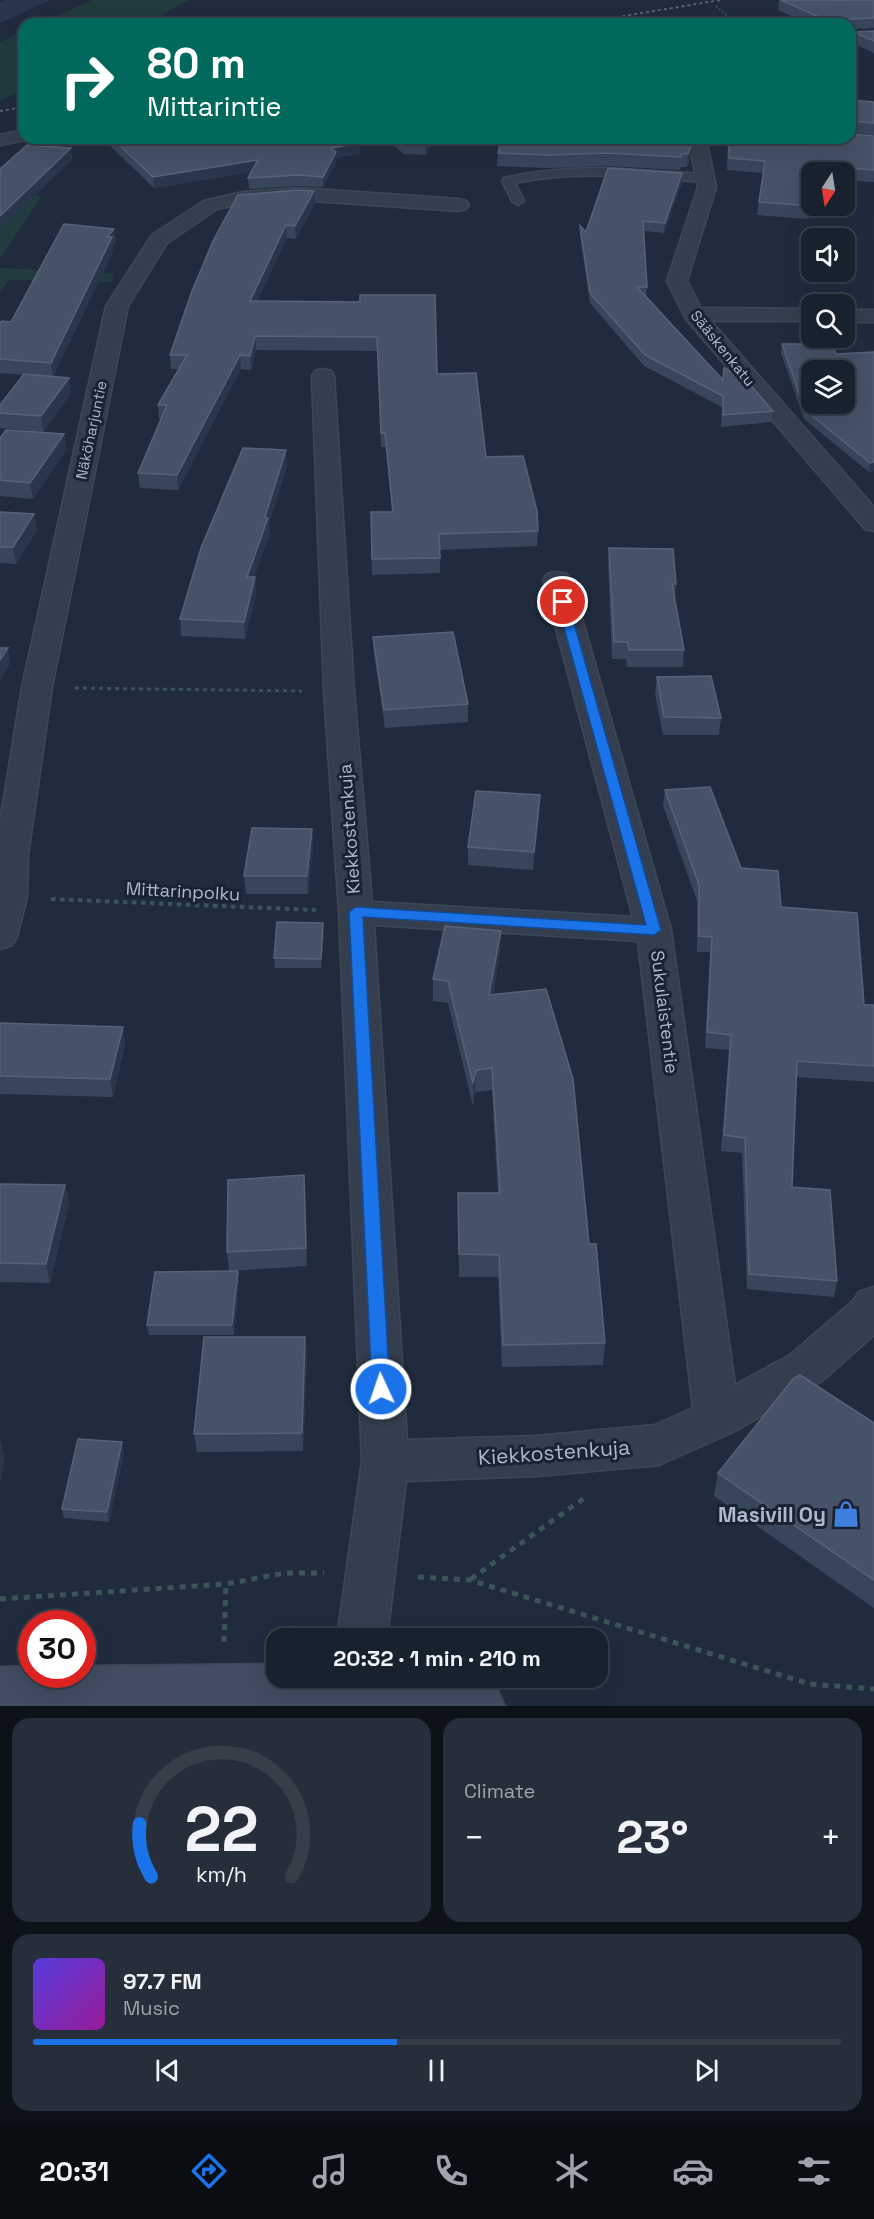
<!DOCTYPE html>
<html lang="en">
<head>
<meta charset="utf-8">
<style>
  :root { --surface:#18212e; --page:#252e3a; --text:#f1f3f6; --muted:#9fa3aa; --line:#363e4a; --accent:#1a73e8 }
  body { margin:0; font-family:"Space Grotesk",sans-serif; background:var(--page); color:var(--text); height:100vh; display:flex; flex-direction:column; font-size:22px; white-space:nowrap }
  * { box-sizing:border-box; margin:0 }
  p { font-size:20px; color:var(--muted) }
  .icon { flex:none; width:33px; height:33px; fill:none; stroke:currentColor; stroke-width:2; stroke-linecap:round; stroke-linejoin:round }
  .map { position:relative; height:1706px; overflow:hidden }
  .side { display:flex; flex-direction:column; gap:12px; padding:12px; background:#0d1219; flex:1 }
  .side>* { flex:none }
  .top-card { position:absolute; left:18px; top:18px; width:838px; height:126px; border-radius:18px; box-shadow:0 6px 24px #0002,0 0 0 2px var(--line); background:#00695c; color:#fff; overflow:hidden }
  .needle { width:39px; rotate:192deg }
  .controls { position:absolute; left:801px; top:162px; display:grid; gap:12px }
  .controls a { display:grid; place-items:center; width:54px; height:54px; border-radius:12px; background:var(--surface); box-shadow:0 6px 24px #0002,0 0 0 2px var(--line); font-size:30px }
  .speed { position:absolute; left:18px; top:1610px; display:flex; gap:12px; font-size:30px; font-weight:700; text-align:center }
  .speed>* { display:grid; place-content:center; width:78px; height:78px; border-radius:50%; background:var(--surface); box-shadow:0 6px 24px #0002,0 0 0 2px var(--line); line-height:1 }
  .speed .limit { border:9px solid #d22; background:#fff; color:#111 }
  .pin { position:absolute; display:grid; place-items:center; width:51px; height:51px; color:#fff; margin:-26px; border:3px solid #fff; border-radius:50%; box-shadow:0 2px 6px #0007 }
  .me { position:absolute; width:66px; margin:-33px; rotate:357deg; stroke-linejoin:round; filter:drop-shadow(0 0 4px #0008) }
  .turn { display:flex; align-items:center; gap:21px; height:126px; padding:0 30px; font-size:27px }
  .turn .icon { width:78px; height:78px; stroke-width:2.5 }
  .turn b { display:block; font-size:42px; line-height:51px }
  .big { font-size:45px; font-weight:700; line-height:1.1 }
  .side .tile { flex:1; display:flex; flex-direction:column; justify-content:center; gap:9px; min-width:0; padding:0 21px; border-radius:18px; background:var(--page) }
  .side .dial { align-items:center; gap:0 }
  .dial svg { height:156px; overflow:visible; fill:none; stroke:var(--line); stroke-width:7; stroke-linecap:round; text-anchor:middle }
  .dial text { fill:var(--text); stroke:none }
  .song { display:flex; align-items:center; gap:18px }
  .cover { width:72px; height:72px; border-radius:9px; background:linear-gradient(135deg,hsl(250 70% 55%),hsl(300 70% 35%)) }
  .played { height:6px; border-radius:3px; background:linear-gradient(90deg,var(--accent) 45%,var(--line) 45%) }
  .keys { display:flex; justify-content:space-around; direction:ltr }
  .heat { display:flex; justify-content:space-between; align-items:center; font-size:33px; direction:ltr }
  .side .tiles { flex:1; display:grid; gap:12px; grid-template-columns:1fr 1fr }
  .tile:last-child { grid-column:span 2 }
  .trip { position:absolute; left:266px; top:1628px; width:342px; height:60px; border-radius:18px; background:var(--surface); box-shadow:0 6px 24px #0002,0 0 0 2px var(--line); font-weight:700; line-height:60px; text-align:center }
  .dock { display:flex; height:96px; justify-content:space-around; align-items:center; background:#0a0d12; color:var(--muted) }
  .dock .icon { width:42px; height:42px }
  .dock .current { color:var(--accent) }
  .dock b { font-size:27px; color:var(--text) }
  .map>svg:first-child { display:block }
</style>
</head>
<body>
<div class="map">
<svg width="874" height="1706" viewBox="0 0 874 1706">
  <rect width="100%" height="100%" fill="#202c3e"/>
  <path fill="#223b3f" d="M92,0H189L144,24H39Z
    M24,31V88L0,101V42Z
    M22,194L42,196L0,258V212Z
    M0,268L114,273L110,282L9,280L0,292Z"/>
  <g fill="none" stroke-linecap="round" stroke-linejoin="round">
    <defs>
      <path id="lane" d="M606,168L705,174L711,178L705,182C642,178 578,169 515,183L524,201L518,205L512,201L502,181L504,178C538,170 571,168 606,168Z"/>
      <path id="street" d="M24,130V138L30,139L0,145V135Z
        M688,138H706L716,187L687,281L701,308L812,309V321H711L874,507V531L865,529L686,319L667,281L698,187Z
        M299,188L459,199L466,201L469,205L466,209L459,211L299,200L243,204L217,209L167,243L128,306L52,687L28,855L27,897L17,937L12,945L0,949V822L22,687L106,306L152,235L204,201L243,192Z
        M844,310H874V322H844Z
        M323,369L331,371L334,376L354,691L372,902L633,917L543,580L547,574L557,572L567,574L571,580L671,930L735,1385L790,1355L852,1302L859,1292L874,1287V1335L822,1381L733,1432L659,1465L537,1476L406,1481L387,1638H337L362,1461L339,912L324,691L312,376L315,371ZM374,925L638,941L693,1408L655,1425L537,1436L407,1440Z"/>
      <path id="secondary" d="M276,1664V1677H455L479,1680L497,1688L505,1706H0V1667L32,1666V1674H82V1666Z"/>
    </defs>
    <use href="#lane" stroke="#3e4757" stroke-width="3"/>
    <use href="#street" stroke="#3e4757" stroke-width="3"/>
    <use href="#secondary" stroke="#3e4757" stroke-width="3"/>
    <path stroke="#3b5457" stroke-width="2" stroke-dasharray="2 2" stroke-linecap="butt" d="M716,6L726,15L727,24"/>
    <path stroke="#3b5457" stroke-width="3" stroke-dasharray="4 4" stroke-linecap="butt" d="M75,688L302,691"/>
    <path stroke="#3b5457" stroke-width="4" stroke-dasharray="4.5 4.5" stroke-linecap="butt" d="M51,899L316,910"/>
    <path stroke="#3b5457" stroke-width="5" stroke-dasharray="6 6" stroke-linecap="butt" d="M418,1577L470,1580L810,1684L874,1689
      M471,1579L587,1496
      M0,1599L226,1584
      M224,1642L226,1584L285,1573H324"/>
    <use href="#lane" fill="#353e4e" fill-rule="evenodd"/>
    <use href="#street" fill="#353e4e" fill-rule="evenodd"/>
    <use href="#secondary" fill="#424d62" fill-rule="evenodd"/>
    <path stroke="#566276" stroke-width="2" stroke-dasharray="3 3" stroke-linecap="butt" d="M542,24L582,18
      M575,24L721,0
      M0,111L24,107"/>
  </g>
  <path fill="#38465b" d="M779,0H874V28L850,29V24H809L778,10Z
    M874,31V53L852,43L853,32Z
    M850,100L874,102V135L850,133Z
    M874,136V182L844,180V172H812L811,206L809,219L757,215L763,173L727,170L728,138H850Z
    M105,138H360V154L336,158V163L323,187L299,186L249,189L248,178L251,172L154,188L105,141Z
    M385,138H435L426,155L404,154Z
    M690,138V159L687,167H681L680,170L606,166L548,168L497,166L498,153Z
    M682,183L664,233L644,231L647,287L646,297L722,379L724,368L773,411L771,422L721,427L722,407L644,366L590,303L580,236V226L586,232Z
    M314,191L315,203L296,239L287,238L257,301L360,302L437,374L486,457L538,531L537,546L440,550V573L372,575L371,512H392L386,447H381L378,351L256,350L251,370L241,369L178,490L140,488L138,473L161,419H159L158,405L179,369H171L170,355L215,239V237Z
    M116,242L113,245V251L53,377L71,393L43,432L0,428V413L24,375L0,373V323L11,322Z
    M782,344H832L874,471L869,472L804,419L781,353Z
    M64,434L66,450L33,499L0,496V438Z
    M287,466L269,524L270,534L254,577H255L256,594L245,639L181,636L180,619Z
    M0,512L37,530L16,564L0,563Z
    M609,548L676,584L675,599L684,650L683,667H627L626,659H612L608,564Z
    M373,637L468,704V722L385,728L374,654Z
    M657,677L721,718L719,735H663L655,694Z
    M665,790L741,868L781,907L864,1005H874V1082L796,1077L792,1187L837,1281L834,1297L747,1289L742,1153L721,1151L729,1050L705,1048L710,952H697V901L663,805Z
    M539,813L533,870L468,865V847Z
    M312,829L313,847L308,894H246L244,876Z
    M323,923L324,933L321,968H275L274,958Z
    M500,953L493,994L589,1244L605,1343L603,1365L502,1367L498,1277H459L458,1193H498L492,1090L475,1092L473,1106L448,1003L433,1001V979Z
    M0,1023L123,1027L125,1045L113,1097L0,1094Z
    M304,1175L307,1266L229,1271L227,1252Z
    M0,1184L65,1185L69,1203L50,1283L0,1282Z
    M239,1281L234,1335H149L147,1325Z
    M305,1337L307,1355L303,1451L197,1452L194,1434Z
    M874,1423V1608L714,1496L718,1473Z
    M124,1452L109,1522L64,1518L62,1509Z"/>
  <path fill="#29364b" d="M6,0H51L0,23V3Z
    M429,138H435L426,155V143Z
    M360,143V154L336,158V163L323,187V177L331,148Z
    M691,146L690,159L687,167L688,154Z
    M71,148L73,159L0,230V216Z
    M258,160L259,171L154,188L153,177Z
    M682,173V183L664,233L665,223Z
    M314,191L315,203L296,239L295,226Z
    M286,225L287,238L251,315L250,301Z
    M114,229L116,242L113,245V251L53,377L51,363L107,237Z
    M255,336L256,350L251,370L250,356Z
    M240,355L241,369L178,490L177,475Z
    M69,378L71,393L43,432L41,416Z
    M64,434L66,450L33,499L30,483Z
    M286,450L287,466L269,524L270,534L248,594L247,577Z
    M874,462V471L869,472L870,463Z
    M34,514L37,530L16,564L13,547Z
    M255,577L256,594L245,639L244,622Z
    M8,648L10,664L0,681V660Z
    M540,795L539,813L533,870L534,852Z
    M312,829L313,847L308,894L307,876Z
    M323,923L324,933L321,968V959Z
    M501,931L500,953L489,1017V995Z
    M123,1027L125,1045L113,1097L110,1079Z
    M476,1070L475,1092L473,1106V1083Z
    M304,1175L305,1194L307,1266L306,1248Z
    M65,1185L69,1203L50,1283L46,1264Z
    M238,1271L239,1281L234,1335L232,1325Z
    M305,1337L307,1355L303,1451L302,1433Z
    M0,1439L5,1457L0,1483Z
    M122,1442L124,1452L109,1522L107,1512Z"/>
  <path fill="#455267" stroke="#566277" stroke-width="1.5" fill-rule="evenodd" d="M781,0H874V18L850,19V24H835Z
    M874,31V41L853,32Z
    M850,100L874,102V123L852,121L850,122Z
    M850,134L874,136V170L812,165L811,206L759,202L765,161L729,158V138H850Z
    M112,138H360V143L331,148L336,152L323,177L298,175L248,178L258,160L153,177Z
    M400,138H429L426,143L404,141Z
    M502,138H690L691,146L688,154H681V157L607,153L549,155L498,153Z
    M27,145L71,148L0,216V169Z
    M608,168L682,173L665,223L643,221L647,287H637L723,380L724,368L746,380L773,411L723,415V396L645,355L590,293L580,226L586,232Z
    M298,190L314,191L295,226L286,225L250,301L360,302V295H435L437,374L476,373L486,457L523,456L537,511L538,531L439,534L440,558L372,559L371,512H393L385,433H381L377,337L255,336L250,356L240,355L177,475L138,473L167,405H158L187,355H170L192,291L214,239H217L215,237L238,195Z
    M64,224L114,229L107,237H112L51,363L0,359V323L2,321L11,322Z
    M782,344H832L836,354L874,352V462L870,463L805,410ZM812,370H844V404H812Z
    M24,374L69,378L41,416L0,413V405Z
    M6,430L64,434L30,483L0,480V438Z
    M243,448L286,450L265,517L268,518L247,577H255L244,622L180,619L201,548Z
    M0,512L34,514L13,547H0Z
    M609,548L673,549L676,584H672L684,650H629L627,642H614Z
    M453,632L468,704L384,710L373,637Z
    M0,648H8L0,660Z
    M711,676L721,718L664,717L657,677Z
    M710,787L741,868L778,871L781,907L857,913L864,1005H874V1066L797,1061L792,1187L830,1190L837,1281L749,1274L745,1138L724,1135L731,1035L707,1032L712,937L699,936V885L665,790Z
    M476,791L540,795L534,852L468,847Z
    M252,828L312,829L307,876H244Z
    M277,922L323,923L321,959L274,958Z
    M445,926L501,931L489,995L546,989L573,1079L589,1244H596L605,1343L503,1345L499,1255L459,1254L458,1193H500L492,1068L476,1070L473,1083L448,981L433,979Z
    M0,1023L123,1027L110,1079L0,1076Z
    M304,1175L306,1248L227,1252L228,1180Z
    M0,1184L65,1185L46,1264L0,1263Z
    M238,1271L232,1325H147L155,1272Z
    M204,1337H305L302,1433L194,1434Z
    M800,1375L874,1423V1580L718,1473L793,1379Z
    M78,1439L122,1442L107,1512L62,1509Z"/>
  <path fill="#1a73e8" stroke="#114b97" stroke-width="1.5" d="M563,599L568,602L661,930L654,935L363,917L390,1389L387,1395L381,1397L375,1395L372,1389L349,912L356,907L646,925L557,602Z"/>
  <defs>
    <symbol id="shop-bare" viewBox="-9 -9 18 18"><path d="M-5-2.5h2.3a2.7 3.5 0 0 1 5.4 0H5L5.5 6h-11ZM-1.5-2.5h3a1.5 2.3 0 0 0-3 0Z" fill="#3f7fe0" stroke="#1a2333" stroke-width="2.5" paint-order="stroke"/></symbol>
  </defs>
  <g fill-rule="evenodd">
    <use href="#shop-bare" x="827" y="1495" width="38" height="38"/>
  </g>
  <g text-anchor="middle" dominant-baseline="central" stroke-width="6" stroke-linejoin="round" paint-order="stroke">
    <g font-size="15" fill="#b0b9ca" stroke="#1a2333">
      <text transform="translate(723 348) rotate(51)">Sääskenkatu</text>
      <text transform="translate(91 430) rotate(-78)">Näköharjuntie</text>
    </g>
    <g font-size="18" fill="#b0b9ca" stroke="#1a2333">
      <text transform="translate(349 829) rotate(-94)">Kiekkostenkuja</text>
      <text transform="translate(183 891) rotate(3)">Mittarinpolku</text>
      <text transform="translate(665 1012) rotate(83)">Sukulaistentie</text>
    </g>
    <g font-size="21" fill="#b0b9ca" stroke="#1a2333">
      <text transform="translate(554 1452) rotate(-4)">Kiekkostenkuja</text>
    </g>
    <g font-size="21" font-weight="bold" fill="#b0b9ca" stroke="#1a2333" text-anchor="end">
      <text x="826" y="1514">Masivill Oy</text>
    </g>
  </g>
</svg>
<div class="controls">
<a><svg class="needle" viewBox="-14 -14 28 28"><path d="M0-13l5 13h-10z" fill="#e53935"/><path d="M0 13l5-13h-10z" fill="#9fa3aa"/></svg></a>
<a><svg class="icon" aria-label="sound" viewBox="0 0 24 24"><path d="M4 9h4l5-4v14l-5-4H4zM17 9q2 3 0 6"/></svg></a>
<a><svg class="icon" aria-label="search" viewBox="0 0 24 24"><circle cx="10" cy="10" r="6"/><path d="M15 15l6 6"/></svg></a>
<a><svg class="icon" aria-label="layers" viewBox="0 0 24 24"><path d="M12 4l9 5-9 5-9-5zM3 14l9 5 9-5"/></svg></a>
</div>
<div class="speed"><div class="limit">30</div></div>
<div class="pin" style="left:563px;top:602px;background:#d93025"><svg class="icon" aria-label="arrive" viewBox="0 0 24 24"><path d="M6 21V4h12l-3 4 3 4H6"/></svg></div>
<svg class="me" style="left:381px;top:1389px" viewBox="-20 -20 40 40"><circle r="17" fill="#1a73e8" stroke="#fff" stroke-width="3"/><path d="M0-11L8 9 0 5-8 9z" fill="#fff"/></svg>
<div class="trip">20:32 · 1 min · 210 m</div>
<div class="top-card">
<div class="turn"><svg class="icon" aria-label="right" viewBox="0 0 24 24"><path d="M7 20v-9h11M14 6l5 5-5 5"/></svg><div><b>80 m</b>Mittarintie</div></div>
</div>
</div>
<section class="side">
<div class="tiles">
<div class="tile dial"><svg viewBox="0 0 100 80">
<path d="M14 69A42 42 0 1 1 86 69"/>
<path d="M14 69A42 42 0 0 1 8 42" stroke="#1a73e8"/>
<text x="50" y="56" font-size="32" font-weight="700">22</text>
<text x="50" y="72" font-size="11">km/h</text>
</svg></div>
<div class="tile"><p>Climate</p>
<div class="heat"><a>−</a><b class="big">23°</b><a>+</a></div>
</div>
<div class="tile">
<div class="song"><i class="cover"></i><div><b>97.7 FM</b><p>Music</p></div></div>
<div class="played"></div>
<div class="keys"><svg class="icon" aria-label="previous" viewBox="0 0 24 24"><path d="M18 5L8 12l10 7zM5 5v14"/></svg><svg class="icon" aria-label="pause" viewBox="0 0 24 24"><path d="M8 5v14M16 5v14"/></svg><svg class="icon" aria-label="next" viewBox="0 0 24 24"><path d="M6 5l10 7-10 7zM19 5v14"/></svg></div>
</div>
</div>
</section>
<nav class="dock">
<b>20:31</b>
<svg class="icon current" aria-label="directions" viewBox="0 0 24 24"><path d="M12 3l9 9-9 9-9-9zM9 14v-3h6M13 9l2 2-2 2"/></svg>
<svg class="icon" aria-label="music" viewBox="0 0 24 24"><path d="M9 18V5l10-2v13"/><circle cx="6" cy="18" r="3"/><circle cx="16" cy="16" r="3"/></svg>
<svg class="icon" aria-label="phone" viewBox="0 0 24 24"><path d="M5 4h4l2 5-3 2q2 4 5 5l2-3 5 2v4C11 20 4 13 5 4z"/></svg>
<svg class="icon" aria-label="climate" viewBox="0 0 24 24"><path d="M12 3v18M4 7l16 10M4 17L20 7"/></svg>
<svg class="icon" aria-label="car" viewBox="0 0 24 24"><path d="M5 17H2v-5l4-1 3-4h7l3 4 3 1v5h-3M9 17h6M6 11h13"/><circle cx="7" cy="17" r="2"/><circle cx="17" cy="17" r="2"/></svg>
<svg class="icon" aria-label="filters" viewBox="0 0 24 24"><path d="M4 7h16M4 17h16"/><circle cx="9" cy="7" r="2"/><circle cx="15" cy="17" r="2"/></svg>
</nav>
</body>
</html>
